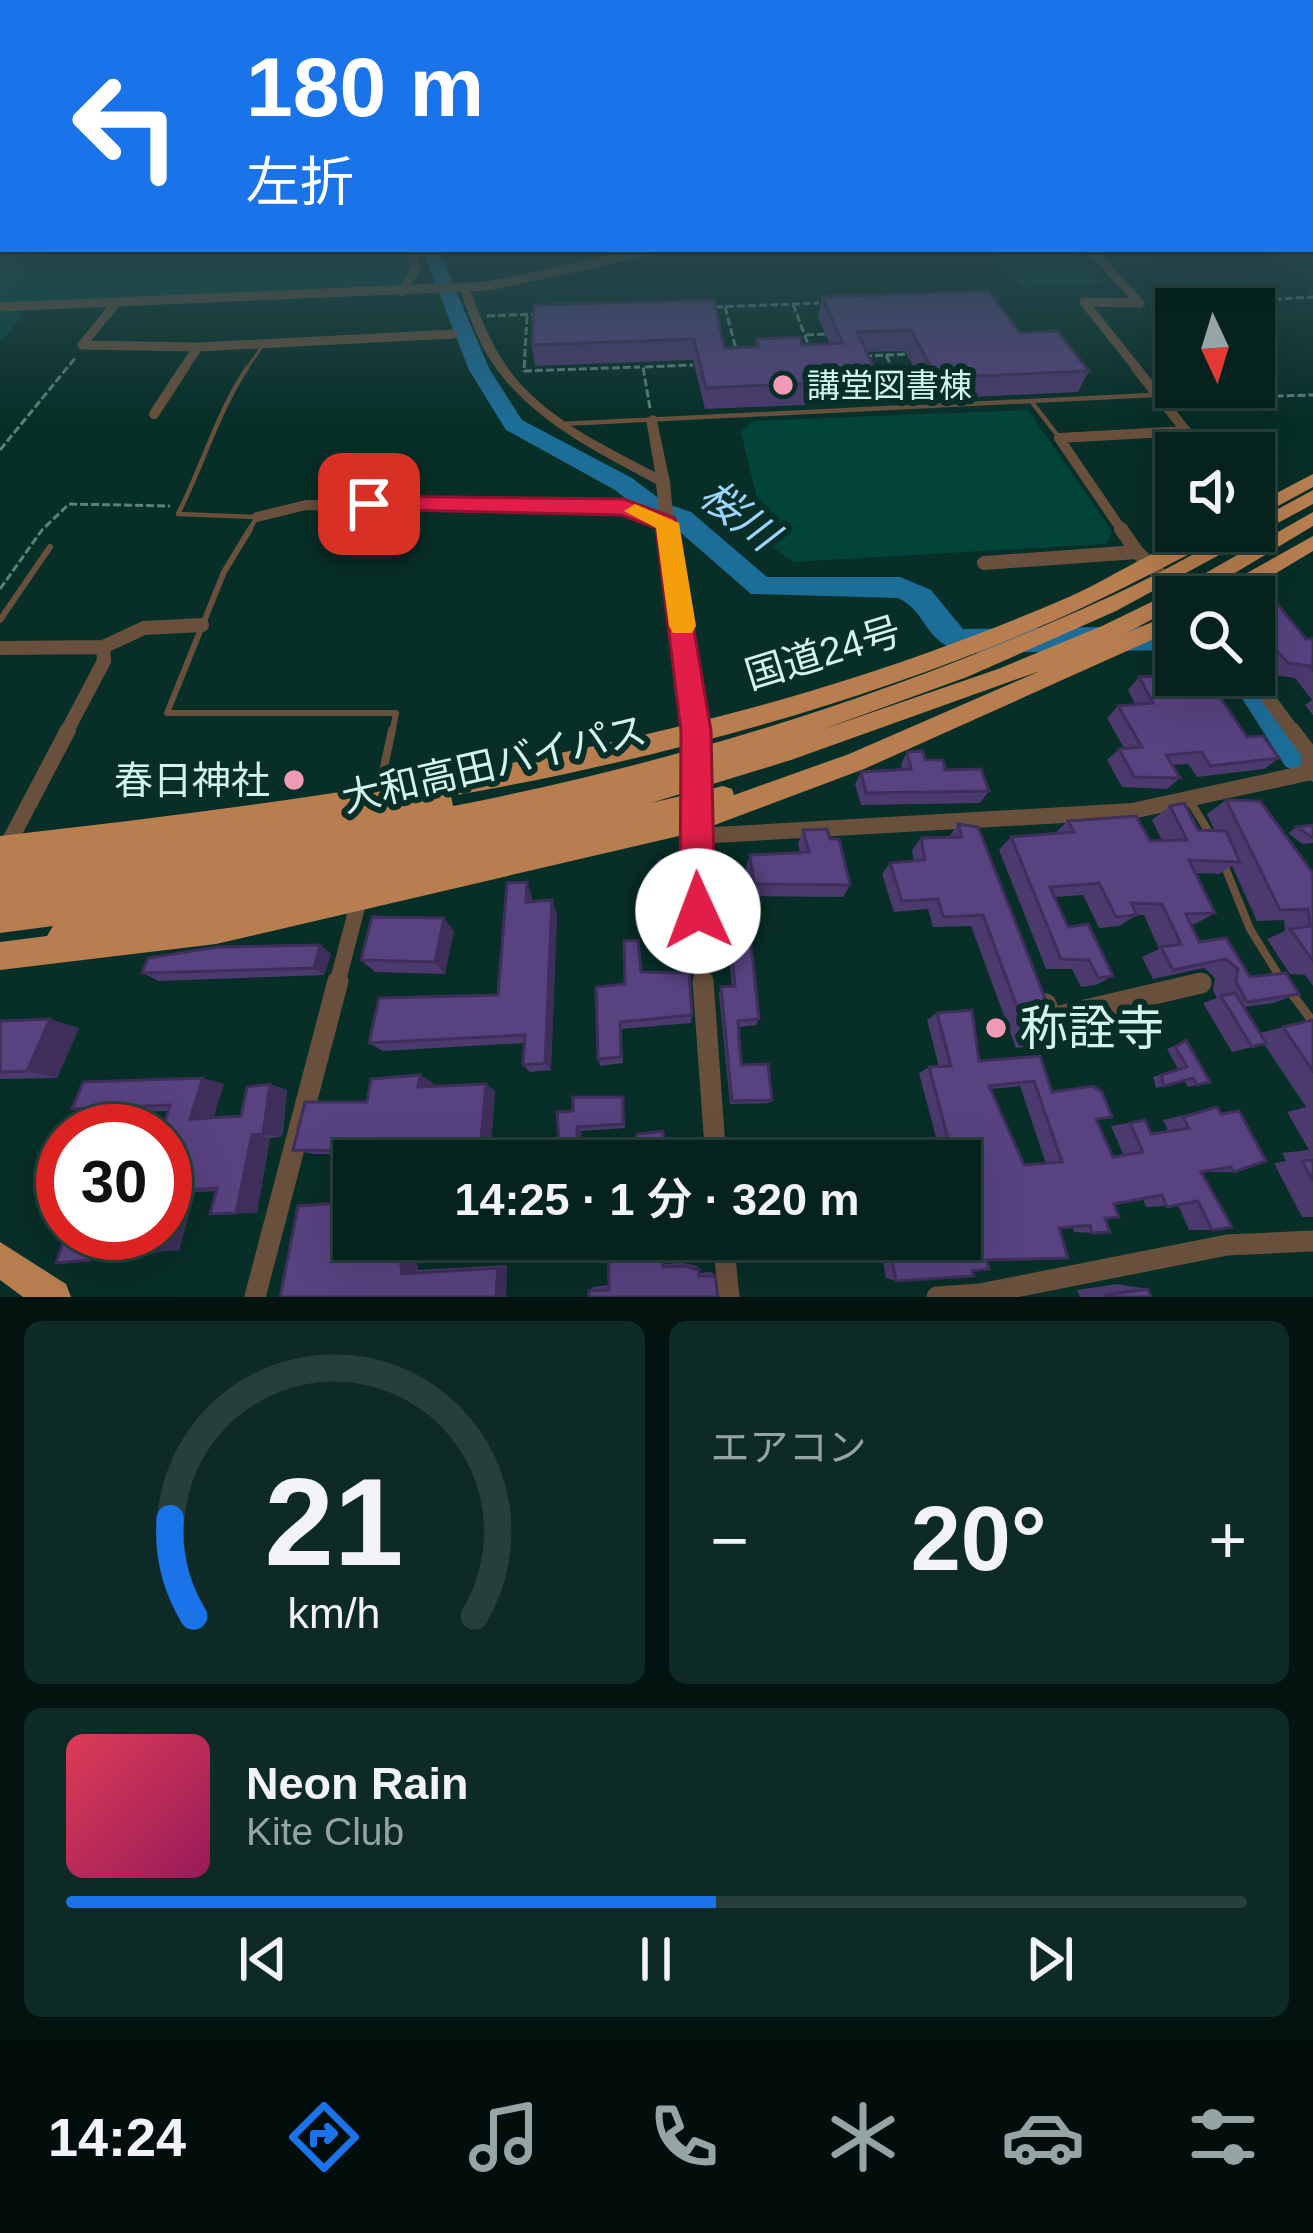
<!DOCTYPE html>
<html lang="ja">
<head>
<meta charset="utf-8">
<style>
  :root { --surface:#05221d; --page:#0e2a26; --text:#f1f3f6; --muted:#97a4a4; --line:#263f3b; --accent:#1a73e8 }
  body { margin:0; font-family:Arial,"Noto Sans JP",sans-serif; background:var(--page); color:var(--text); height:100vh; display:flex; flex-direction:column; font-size:45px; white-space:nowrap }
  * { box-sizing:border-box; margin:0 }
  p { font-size:39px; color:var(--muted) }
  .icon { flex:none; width:66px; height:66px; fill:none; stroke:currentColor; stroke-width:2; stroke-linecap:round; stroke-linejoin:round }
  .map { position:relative; height:1297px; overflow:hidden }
  .details { display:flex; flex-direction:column; gap:24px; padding:24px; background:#031310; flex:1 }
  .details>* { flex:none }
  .top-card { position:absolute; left:0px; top:0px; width:1314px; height:252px; box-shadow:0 12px 48px #0002,0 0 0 3px var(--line); background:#1a73e8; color:#fff; overflow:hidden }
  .needle { width:78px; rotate:176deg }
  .tools { position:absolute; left:1155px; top:288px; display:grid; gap:24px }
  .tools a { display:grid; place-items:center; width:120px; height:120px; border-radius:0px; background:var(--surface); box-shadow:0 12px 48px #0002,0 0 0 3px var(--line); font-size:60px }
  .speed { position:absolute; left:36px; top:1104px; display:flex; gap:24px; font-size:60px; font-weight:700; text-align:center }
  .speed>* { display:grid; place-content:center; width:156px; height:156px; border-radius:50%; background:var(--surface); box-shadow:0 12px 48px #0002,0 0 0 3px var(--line); line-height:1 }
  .speed .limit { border:18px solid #d22; background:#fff; color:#111 }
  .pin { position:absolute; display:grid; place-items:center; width:102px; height:102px; color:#fff; margin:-51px; border-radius:24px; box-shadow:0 6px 18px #0006 }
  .me { position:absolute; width:132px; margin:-66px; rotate:358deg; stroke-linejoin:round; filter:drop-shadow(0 0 9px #0008) }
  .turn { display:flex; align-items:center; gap:42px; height:252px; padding:0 48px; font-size:54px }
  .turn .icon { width:156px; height:156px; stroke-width:2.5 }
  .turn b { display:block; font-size:84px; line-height:102px }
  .big { font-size:90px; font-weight:600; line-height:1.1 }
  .details .widget { flex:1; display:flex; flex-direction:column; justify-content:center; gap:18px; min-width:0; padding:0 42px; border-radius:18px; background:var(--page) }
  .details .dial { align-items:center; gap:0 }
  .dial svg { height:312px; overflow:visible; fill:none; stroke:var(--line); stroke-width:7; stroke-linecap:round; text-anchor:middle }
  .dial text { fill:var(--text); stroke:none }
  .song { display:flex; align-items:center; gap:36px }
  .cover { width:144px; height:144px; border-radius:18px; background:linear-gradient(135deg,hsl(350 70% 55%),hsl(330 70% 35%)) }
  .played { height:12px; border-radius:6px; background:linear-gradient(90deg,var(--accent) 55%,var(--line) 55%) }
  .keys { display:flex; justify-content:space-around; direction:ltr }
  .heat { display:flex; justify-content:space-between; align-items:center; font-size:66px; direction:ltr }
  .details .tiles { flex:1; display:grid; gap:24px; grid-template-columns:1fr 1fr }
  .widget:last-child { grid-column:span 2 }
  .trip { position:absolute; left:333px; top:1140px; width:648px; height:120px; border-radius:0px; background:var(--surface); box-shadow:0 12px 48px #0002,0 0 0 3px var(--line); font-weight:600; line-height:120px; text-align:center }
  .tab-bar { display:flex; height:192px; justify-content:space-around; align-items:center; background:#020e0c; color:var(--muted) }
  .tab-bar .icon { width:84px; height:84px }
  .tab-bar .active { color:var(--accent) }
  .tab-bar b { font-size:54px; color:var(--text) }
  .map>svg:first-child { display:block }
</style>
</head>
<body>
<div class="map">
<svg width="1313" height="1297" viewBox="0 0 1313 1297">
  <rect width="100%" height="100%" fill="#072e27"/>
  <path fill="#02443a" d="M0,241L3,249H411L408,274L396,287L14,304L22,317L0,342Z
    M992,249H1070L1103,284L1022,287Z
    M1028,410L1112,531L1106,544L793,562L768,544L741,432L752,421Z"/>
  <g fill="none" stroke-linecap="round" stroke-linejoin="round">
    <path fill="#1d6d99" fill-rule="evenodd" d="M422,249H438L490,370L522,420L632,478L665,503L691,512L767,577H900L931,590L963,629L1176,626V650L963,653C920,639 930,614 898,598L751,594L672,525L648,516L615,490L506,430L469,370Z
      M1254,668L1313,748V782L1285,766L1227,675H1254Z"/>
    <path stroke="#5c817a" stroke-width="3" stroke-dasharray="8 3" stroke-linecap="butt" d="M793,304L809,347
      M715,307L819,303
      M725,307L736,349
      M1153,307L1313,297
      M1152,308L1176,334
      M487,316L537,314
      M527,316L524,371L640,367
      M806,335L825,334
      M886,355L905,394
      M864,356L909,354
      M1225,387L1234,397L1313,395
      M650,408L643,367L693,365
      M0,450L76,357
      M0,589L42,530L69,504L170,506"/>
    <path stroke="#69503c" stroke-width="3" d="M245,371L263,345"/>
    <path stroke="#69503c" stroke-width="4.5" d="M247,368C218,411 202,467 178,514L257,517L248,532
      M1031,401L1058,436
      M561,424L1153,395"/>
    <path stroke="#69503c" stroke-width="6" d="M250,529L224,572L167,713H396L392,733
      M0,620L50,547"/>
    <path stroke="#69503c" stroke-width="8" d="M378,794L392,730
      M1190,801L1210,834
      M1223,862L1250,929L1281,979"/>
    <path stroke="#69503c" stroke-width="9" d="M1289,990L1313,1022"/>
    <path stroke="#69503c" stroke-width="9" d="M1090,249L1140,303L1084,302L1139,371
      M402,292L416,268L412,254L425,249
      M117,302L82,345L198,347L453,334
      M0,307L489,286L660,249
      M182,371L198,347"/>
    <path stroke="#69503c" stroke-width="10" d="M154,414L184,368
      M257,517L306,505L624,507L667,523L668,532
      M1123,532L1059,438L1186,431L1136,368"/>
    <path stroke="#69503c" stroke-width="14" d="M668,529L696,733
      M1121,529L1137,552
      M984,563L1137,552L1183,597
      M0,648L103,647L144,628L202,625
      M1251,675L1294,733
      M66,733L104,661L103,647"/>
    <path stroke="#69503c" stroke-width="16" d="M696,730L695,866L703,984
      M697,836L1132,811L1307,773L1311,755L1292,730
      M7,846L68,730
      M337,984L360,896
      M1196,984L1201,983"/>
    <path stroke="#69503c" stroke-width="21" d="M703,981L716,1161
      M1046,1004L1051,1018L1201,983
      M723,1239L729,1297
      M255,1297L338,981
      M937,1297L980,1294L1227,1245L1313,1241"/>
    <path fill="#69503c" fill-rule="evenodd" d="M464,285L469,288C478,311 487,334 500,356C534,413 598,442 655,472L646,419L652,415L656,416L670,482L674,523L672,526H662L660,523L656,484C597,452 533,422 493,364C477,341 469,314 459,288Z"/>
    <path fill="#b87e50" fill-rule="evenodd" d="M1313,474V487L1254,519V505Z
      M1313,490V504L1116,611L967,677L818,731L998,669L1102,626L1172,592L1313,512V526L1195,597H1176V607L1126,633L1176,612V629L864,769L696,832L216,944L0,970V942L47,936L53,926L0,933V836C262,806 525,772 780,700C878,672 977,637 1071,596C1119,575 1178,531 1229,531L1226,535C1180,559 1134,583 1088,605C896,695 660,760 451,796L453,806C675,763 893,695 1098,602C1146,581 1191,555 1237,531H1254V522ZM1040,671L849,754L734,795L732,789L723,786L651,803L791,760Z
      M1313,536V551L1236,597H1210L1213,592Z
      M0,1242L66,1284L71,1297H23L0,1280Z"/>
  </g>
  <path fill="#4c396e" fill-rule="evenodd" d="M822,297L1020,333L1089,371L1078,392L930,399L905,351L867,352L880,380L875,402L705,409L693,360L535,366L532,345L714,300L724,348L755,347L756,339L802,345L830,344L818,318Z
    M1254,606L1306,639H1313V715L1305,705L1312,700L1295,678L1275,675L1254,651Z
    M1164,650H1176V675H1234L1232,677L1207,678L1247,737L1279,758L1264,769L1197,777L1188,764L1172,765L1180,778L1167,789L1122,787L1107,760L1119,749L1124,748L1107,718L1118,706L1135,704L1128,690L1139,677L1161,676L1153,663Z
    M907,752L925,760L989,791L980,803L861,805L855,784L861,772L902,770L901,764Z
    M1226,800L1313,873V986L1305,975L1290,974L1267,939L1285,931L1284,920L1257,921L1232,866L1219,874L1195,873L1215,913L1195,924H1191L1199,942L1226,938L1250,977L1299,994L1273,1003L1244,1007L1260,1033L1313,1020V1217H1302L1274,1163L1286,1161L1282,1153L1309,1150L1287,1112L1306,1107L1264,1044L1232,1052L1203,1003L1217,998L1213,991L1215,978L1204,968L1153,979L1142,957L1159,949L1144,915H1137L1119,926L1099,928L1083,895L1055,897L1068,927L1113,976L1096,985L1081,987L1072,969H1046L999,850L1011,837L1055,833L1068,821L1150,841H1162L1152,820L1170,806L1198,830L1215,831L1207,814Z
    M958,824L1052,1016L1077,1036L1061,1043L1016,1048L971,926L933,927L928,909L894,912L882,874L890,863L914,861L912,850L921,838L949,837Z
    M1313,825V843L1302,844L1288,833L1297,827Z
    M803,830L830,839L850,885L843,897L750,896L746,867L750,855L800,853L798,843Z
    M659,860L685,877L684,887L660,889Z
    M532,896V901L552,900L557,914L551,1070L530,1072L523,1065L525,1043L383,1051L369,1043L498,995Z
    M748,918L759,1019L756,1025L739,1027L741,1065L772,1100L769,1103L730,1104L719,994L721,987L732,986L729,954L714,955L712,930L714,922Z
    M454,931L445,974L375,972L361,960Z
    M320,945L331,954L324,975L159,981L142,973Z
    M641,972L692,1015L691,1023L621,1029L623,1063L600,1066L598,1059L625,984Z
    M937,1013L979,1061L1040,1056L1052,1092L1112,1117L1097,1120L1113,1156L1123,1154L1111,1126L1145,1120L1151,1134L1168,1131L1163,1120L1217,1107L1234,1172H1201L1212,1230H1189L1178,1205L1146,1207L1143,1199L1114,1204L1092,1233L1074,1232L1072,1227L1059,1228L986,1260L896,1281L886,1278L879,1239H960V1170H965L958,1144L938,1145L919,1073L929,1067H939L927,1020ZM1020,1086L1046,1164L1024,1165L991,1089Z
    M0,1021L79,1028L57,1078L0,1079Z
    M1186,1040L1210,1082L1188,1087L1184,1081L1156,1088L1153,1077L1178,1069L1167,1049Z
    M420,1075L433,1083L432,1087L495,1091L490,1161H357L359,1154H314L293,1150L367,1102Z
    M224,1084L213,1117L241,1116L287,1090L283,1132L281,1137L270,1138L257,1213L210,1214L216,1191L195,1192L179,1250L119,1255L165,1233L168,1111L99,1113L72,1109Z
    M623,1097L625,1128L581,1131L582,1161H564L560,1159L573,1111Z
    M298,1206L433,1251L416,1254L418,1270L507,1265L506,1297H280Z
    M683,1263L697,1266L699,1273L711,1272L715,1276L589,1291L593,1287L609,1285L663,1264Z
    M1117,1284L1148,1289L1151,1297H1080L1077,1290Z"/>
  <path fill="#3e2e5a" d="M527,882L532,896L531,915L526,902Z
    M552,900L557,914L551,1070L545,1063Z
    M444,918L454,931L445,974L435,962Z
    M320,945L331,954L324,975L314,968Z
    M50,1019L79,1028L57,1078L27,1071Z
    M420,1075L433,1083L432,1094L418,1087Z
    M203,1078L224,1084L212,1123L190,1119Z
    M270,1084L287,1090L281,1137L263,1134Z
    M486,1084L495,1091L490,1161H479Z
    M577,1127L581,1131L582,1161L578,1158Z
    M252,1135L270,1138L257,1213H236Z
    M171,1191L195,1192L179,1250L154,1252L159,1233H165V1213Z
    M98,1233H120L112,1258L90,1260Z
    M419,1239H434L433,1251L418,1254Z
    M416,1254L418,1270L402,1274L400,1257Z
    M507,1265L506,1297H496L498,1268Z"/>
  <path fill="#584280" stroke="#3e2e5a" stroke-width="3" fill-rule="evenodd" d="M988,291L1020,333L1057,331L1089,371L937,378L911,330L857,332L880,380L706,388L694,339L532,345L534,305L714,300L724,348L759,347L756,339L800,337L802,345L843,343L822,297Z
    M1278,605L1306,639H1313V670L1310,666L1288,663L1259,631H1254V606Z
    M1164,650H1176V670Z
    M1179,675H1205L1247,737L1263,736L1279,758L1210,766L1202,752L1166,755L1180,778L1134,777L1119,749L1142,747L1118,706L1153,703L1139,677Z
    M923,751L925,760H943L945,770L981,769L989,791L866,793L861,772L911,769L907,752Z
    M1226,800L1260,801L1313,873V961L1290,929L1310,926L1308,909L1280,910Z
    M1184,803L1198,830L1226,831L1240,862L1189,860L1215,913L1186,914L1199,942L1226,938L1250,977L1286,973L1299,994L1247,1002L1236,982L1238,969L1226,959L1173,970L1161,947L1181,944L1162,904L1131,903L1137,915L1116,917L1099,883L1050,887L1068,927L1088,924L1113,976L1098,978L1089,960L1061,959L1011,837L1074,832L1068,821L1136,816L1150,841L1187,840L1170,806Z
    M958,824L978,827L1052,1016L1062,1025H1072L1077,1036L1030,1042L983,915L943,917L938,899L902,901L890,863L925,860L921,838L962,837Z
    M1313,825V838L1297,827Z
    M827,829L830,839H839L850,885L754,884L750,855L809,852L803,830Z
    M683,858L685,877L660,879L659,860Z
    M527,882L526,902L552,900L545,1063L523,1065L525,1035L369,1043L379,998L498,995L507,883Z
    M372,917L444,918L435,962L361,960Z
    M748,918L759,1019L738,1021L741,1065L768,1064L772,1100L732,1101L721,987L735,986L731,946L716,947L714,922Z
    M638,940L641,972L689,973L692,1015L620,1022L621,1057L598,1059L596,987L625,984L624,941Z
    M320,945L314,968L142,973L148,958L218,947Z
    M1235,993L1266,1043L1252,1047L1221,996Z
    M972,1010L979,1061L1040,1056L1052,1092L1093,1086L1102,1092L1112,1117L1096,1119L1113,1157L1143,1152L1130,1123L1145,1120L1151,1134L1189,1128L1183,1117L1217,1107L1221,1114L1239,1111L1266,1161L1234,1172L1231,1167L1201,1172L1232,1227L1212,1230L1198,1201L1167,1207L1162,1195L1114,1204L1119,1217L1105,1218L1110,1232L1092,1233L1090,1225L1059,1228L1068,1258L986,1260L989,1269L972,1271L974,1276L896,1281L888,1239H960V1205L962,1204L960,1196V1170L978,1169L970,1141L949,1143L929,1067L951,1066L937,1013ZM1034,1081L1062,1162L1024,1165L989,1086Z
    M50,1019L27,1071L0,1072V1021Z
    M1313,1020V1071L1283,1027Z
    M1186,1040L1210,1082L1197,1085L1193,1078L1164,1086L1161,1075L1187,1067L1175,1047Z
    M420,1075L418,1087L486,1084L479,1161H357L359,1151L293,1150L305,1102H367L371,1079Z
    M203,1078L190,1119L241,1116L247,1087L270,1084L263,1134L252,1135L236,1213L210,1214L217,1188L171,1191L165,1213V1131H162L170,1105L72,1109L83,1082Z
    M573,1097H623V1124L577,1127L578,1158L560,1159L557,1112L573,1111Z
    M663,1131L668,1161H633L637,1134Z
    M755,1153L756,1161H738L737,1154Z
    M1313,1160V1181L1302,1161Z
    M354,1181V1239H419L418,1254L400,1257L402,1274L498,1268L496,1297H280L298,1206L350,1202Z
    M66,1233H98L90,1260L56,1263Z
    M125,1233H159L154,1252L119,1255Z
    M608,1239H662L663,1267L685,1266L699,1270V1276H715L718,1297H589V1291L609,1290Z
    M1148,1289L1151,1297H1106V1295Z"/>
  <linearGradient id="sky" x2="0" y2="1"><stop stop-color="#041915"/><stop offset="0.57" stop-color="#2b4c52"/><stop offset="1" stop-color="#2b4c52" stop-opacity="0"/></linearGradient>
  <rect width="1313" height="423" fill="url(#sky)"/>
  <path fill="#e11d48" stroke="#92132f" stroke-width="3" d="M369,496L624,499L675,518L711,731L715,911L710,924L698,929L685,924L680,911L681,731L656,528L621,515L361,509V498Z"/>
  <path fill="#f59e0b" d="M635,504L679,523L696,626L692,633H673L669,626L656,528L624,511Z"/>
  <g fill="#f09ab6" stroke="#072e27" stroke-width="4.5">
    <circle cx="783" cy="385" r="12"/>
    <circle cx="294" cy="780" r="12"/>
    <circle cx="996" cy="1028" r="12"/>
  </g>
  <g text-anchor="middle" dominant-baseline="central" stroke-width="12" stroke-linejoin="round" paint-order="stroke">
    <g font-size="33" fill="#d2f4ec" stroke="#072e27" text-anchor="start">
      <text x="807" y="385">講堂図書棟</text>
    </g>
    <g font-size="39" fill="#d2f4ec" stroke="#072e27">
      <text transform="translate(823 653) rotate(-17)">国道24号</text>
      <text transform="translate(494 764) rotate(-13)">大和高田バイパス</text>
    </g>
    <g font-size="39" fill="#d2f4ec" stroke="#072e27" text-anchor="end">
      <text x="270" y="780">春日神社</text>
    </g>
    <g font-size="42" font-style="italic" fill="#9dd5fc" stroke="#072e27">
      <text transform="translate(739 515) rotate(38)">桜川</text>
    </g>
    <g font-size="48" fill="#d2f4ec" stroke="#072e27" text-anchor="start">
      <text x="1020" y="1028">称詮寺</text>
    </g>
  </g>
</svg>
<div class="tools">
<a><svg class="needle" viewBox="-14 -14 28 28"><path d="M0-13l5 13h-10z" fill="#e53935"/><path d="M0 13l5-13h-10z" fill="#97a4a4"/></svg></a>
<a><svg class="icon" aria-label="sound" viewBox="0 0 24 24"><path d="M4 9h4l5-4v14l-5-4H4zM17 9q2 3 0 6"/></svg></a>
<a><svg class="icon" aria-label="search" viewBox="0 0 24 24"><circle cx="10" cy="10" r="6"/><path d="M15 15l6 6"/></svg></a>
</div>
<div class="speed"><div class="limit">30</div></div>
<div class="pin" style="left:369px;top:504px;background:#d93025"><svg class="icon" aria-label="arrive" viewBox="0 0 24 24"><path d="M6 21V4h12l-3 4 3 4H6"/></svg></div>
<svg class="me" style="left:698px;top:911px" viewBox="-20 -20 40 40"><circle r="19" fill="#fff"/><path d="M0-13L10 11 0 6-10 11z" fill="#e11d48"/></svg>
<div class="trip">14:25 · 1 分 · 320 m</div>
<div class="top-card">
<div class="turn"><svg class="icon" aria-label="left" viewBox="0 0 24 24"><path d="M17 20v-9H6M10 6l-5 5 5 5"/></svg><div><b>180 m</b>左折</div></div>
</div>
</div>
<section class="details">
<div class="tiles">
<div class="widget dial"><svg viewBox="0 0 100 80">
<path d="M14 69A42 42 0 1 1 86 69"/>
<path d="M14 69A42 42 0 0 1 8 44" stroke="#1a73e8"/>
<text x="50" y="56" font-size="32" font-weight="700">21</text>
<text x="50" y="72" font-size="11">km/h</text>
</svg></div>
<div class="widget"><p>エアコン</p>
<div class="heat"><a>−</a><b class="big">20°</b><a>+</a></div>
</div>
<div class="widget">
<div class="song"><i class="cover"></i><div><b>Neon Rain</b><p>Kite Club</p></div></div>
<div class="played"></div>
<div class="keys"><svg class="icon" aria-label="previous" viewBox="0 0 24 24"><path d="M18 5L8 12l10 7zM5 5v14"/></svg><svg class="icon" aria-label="pause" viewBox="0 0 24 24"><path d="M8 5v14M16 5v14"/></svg><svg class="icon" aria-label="next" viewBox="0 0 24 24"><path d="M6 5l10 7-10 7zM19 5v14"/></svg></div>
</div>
</div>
</section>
<nav class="tab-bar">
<b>14:24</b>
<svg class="icon active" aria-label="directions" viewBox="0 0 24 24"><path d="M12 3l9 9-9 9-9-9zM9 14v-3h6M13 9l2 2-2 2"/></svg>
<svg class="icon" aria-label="music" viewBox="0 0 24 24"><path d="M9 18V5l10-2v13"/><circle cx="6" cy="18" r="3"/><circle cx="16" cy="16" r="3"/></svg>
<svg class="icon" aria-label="phone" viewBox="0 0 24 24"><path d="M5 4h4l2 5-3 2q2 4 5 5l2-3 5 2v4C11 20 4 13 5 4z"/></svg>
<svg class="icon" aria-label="climate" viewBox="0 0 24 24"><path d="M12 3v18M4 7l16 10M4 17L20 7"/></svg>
<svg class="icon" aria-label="car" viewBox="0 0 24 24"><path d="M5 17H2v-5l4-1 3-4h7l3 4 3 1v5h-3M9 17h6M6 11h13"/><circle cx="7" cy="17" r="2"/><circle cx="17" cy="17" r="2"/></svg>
<svg class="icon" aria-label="filters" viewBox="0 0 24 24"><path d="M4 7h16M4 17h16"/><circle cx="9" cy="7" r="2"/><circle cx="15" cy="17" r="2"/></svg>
</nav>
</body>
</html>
